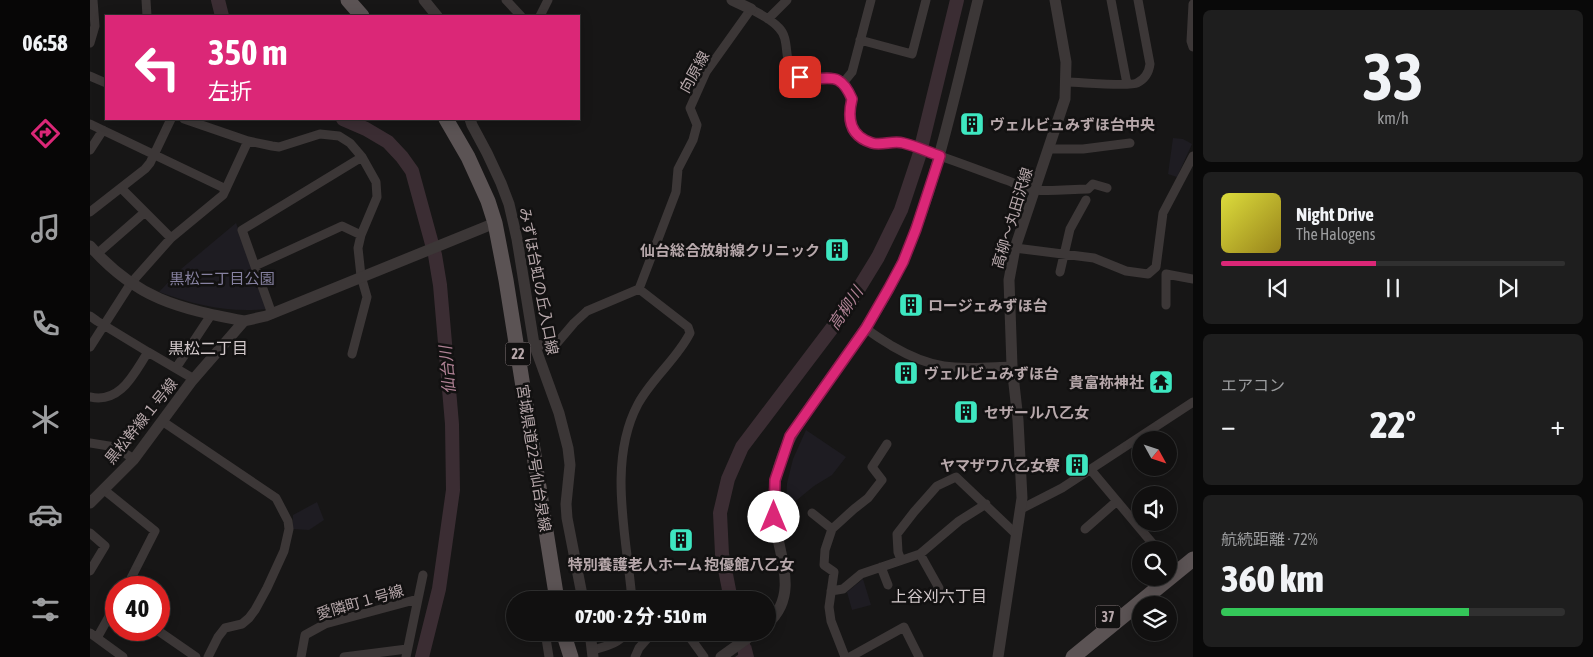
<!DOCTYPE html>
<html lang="ja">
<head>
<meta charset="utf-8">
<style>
  :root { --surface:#111010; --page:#1e1e1e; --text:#f1f3f6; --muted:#9c9d9f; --line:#303030; --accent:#db2777 }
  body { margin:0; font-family:"Asap Condensed","Noto Sans JP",sans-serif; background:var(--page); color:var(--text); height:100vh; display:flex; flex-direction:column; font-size:19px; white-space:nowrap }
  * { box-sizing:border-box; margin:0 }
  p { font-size:16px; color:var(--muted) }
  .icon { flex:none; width:28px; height:28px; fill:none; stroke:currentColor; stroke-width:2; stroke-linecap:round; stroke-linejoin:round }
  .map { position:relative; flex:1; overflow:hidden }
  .details { display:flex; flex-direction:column; gap:10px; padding:10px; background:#090909; width:400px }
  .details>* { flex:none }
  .top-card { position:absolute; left:15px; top:15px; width:475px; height:105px; border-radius:0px; box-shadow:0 2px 12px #0003,0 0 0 1px var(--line); background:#db2777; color:#fff; overflow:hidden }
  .needle { width:32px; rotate:130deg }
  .fabs { position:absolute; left:1042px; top:431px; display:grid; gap:10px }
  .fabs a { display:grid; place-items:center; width:45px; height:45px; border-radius:50%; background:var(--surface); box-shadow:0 2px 12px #0003,0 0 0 1px var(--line); font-size:25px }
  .speed { position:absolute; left:15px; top:576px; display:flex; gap:10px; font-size:25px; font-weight:700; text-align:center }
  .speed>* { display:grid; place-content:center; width:65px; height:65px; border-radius:50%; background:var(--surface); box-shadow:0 2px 12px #0003,0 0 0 1px var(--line); line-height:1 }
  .speed .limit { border:8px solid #d22; background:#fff; color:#111 }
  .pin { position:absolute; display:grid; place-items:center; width:42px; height:42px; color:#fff; margin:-21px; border-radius:10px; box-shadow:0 2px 8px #0006 }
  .me { position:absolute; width:55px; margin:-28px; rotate:0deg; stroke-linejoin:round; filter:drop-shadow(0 0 4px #0008) }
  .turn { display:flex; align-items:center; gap:18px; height:105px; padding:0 20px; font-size:22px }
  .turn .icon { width:65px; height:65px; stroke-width:2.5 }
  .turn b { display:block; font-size:35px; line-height:42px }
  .big { font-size:38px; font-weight:800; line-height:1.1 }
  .details .widget { flex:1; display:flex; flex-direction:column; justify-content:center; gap:8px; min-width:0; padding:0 18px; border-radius:8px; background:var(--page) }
  .details .dial { align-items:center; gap:0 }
  .dial b { font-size:65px; line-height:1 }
  .song { display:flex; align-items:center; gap:15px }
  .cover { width:60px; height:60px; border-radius:8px; background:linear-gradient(135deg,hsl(60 70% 55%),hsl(50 70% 35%)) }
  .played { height:5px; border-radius:2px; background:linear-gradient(90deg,var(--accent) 45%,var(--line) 45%) }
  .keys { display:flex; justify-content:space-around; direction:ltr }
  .heat { display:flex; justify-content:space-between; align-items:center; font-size:28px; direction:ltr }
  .charge { height:8px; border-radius:4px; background:linear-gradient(90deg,#34c759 72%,var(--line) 0) }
  .trip { position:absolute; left:416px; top:591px; width:270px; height:50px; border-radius:25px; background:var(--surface); box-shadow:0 2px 12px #0003,0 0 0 1px var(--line); font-weight:800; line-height:50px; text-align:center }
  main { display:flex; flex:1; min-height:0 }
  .tab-bar { display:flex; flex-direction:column; width:90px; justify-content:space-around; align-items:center; background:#070606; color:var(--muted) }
  .tab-bar .icon { width:35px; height:35px }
  .tab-bar .current { color:var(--accent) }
  .tab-bar b { font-size:22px; color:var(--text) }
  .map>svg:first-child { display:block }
</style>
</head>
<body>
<main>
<nav class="tab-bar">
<b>06:58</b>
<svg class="icon current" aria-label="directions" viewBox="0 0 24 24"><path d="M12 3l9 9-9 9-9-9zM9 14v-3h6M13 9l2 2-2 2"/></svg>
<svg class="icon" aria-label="music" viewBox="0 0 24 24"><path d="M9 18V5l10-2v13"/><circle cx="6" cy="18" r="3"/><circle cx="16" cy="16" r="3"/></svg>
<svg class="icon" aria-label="phone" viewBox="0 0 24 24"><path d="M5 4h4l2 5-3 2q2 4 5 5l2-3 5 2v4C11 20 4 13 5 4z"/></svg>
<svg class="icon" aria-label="climate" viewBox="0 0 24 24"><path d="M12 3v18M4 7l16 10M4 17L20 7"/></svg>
<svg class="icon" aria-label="car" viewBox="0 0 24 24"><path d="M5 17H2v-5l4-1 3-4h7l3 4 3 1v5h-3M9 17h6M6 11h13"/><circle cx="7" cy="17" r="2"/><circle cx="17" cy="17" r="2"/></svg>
<svg class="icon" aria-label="filters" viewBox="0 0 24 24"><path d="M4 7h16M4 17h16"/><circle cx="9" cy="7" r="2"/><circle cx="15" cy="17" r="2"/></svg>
</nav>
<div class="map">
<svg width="1103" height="657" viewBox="0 0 1103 657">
  <rect width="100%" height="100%" fill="#171616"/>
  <path fill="#1e1c22" d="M1083,138L1093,139L1102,144L1087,177L1078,174Z
    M146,223L177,309C139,313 105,305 69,292L91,269Z
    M716,430L756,457L742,475L724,486L696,509L697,483L703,459Z
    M227,502L234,520L219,530L203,529V515Z
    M773,579L781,605L762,610L757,592Z"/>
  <path fill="#3b2d33" d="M661,645L664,657H645Z"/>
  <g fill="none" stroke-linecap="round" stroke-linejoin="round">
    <path stroke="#3b2d33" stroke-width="14" d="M128,0L132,16
      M253,119L276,129L298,142L312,157L322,171L345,255L350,285L362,424L363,490L349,589L332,657
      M641,600L632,554L630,513L638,479L652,447L755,311L788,257L811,210L829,156L867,0
      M650,632L656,657"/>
    <path stroke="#3c3737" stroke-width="9" d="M56,0L57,16
      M416,0L431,16
      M1021,0L1037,84
      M1103,4L1101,41L1103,47
      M450,16L458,0
      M678,19L697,0
      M770,40L822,54L836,0
      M0,43L5,26L3,0
      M0,76L16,83
      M977,82C989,82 1039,87 1047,83C1055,79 1059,72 1060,64L1048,0
      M753,83L762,72L781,0
      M94,119L158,141L182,146L189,147L230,134L249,136L260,143L272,157L286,182L287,197L271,235L268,248L271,276L277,297L262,354
      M0,124L136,189
      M959,149H993L1040,143
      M0,150L13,130
      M31,188L81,238
      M0,212L55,169L60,163L81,119
      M925,248L1004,258L1036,271L1058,274L1066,267L1073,213L1103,156
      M7,254L55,212
      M165,266L252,226L271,235
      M970,272L980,229L996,200
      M1076,305V274L1103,279
      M182,314L152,230L272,157
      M0,316L7,321L58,352C44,373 31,404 0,397
      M776,328C783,335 793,340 802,346C848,373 871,368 922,366
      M444,344L461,346L467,343L484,323L497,311L549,289L586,192L588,169L603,140L607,125L600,108L616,72L661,9C670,14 681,19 689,28C701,40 692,61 705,73C718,85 737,71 751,81C771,96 749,118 769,135C787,149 795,139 813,143C822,145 832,150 841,153C865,161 889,170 913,179C923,182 934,189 945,190C962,192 981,189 998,189L1003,184L1017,188
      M0,347L41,283L81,238L133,195L158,141
      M58,352L104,379
      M86,368L121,315
      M72,421L186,498L198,521L199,529L194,551L177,588L165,610L159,618L152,624L135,628L128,637L118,657
      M0,443L25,447L44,459
      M1000,469L1068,550
      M13,489L65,531L36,588
      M931,509L972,488L1103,402
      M722,513L742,529
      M995,529L1027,501
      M0,533L15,546L0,571
      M830,554L849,588
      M811,560L808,552L807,534L824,512L847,486L866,477L927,535
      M1079,563L1081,565
      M791,567L798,585
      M741,591L753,589L771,574L830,554L869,521L896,504
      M328,599L333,575
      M542,600C537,538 517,462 548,404C562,378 587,359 600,333L598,327L549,289
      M67,630L106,657
      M455,632L459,657
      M596,632L614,657
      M0,633L33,657
      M7,638L26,604
      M503,650C516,646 528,644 537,632
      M211,657L215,635L235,624L328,599L316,657
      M254,657L317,649
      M545,657L549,648L563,632
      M755,657L741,621L739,607L744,572L734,565L735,550L742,529L764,509L778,498L792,480L782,467L797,444
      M760,657L814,627L829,657"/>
    <path stroke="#3c3737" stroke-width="11" d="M334,0L347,16
      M642,0L661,9
      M380,119L382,125L397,153L411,183L419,204L427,239L444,344L469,413L478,448L480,465L476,504L477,518L493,600
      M0,246C47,299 87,308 154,321
      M0,503L44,459L101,382L154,321L176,316L405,223
      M678,623C711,593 687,552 684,516C682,496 685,476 692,457C702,429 721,407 737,383C765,344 793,305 813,261C823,240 830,217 838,194C858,130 872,65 888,0
      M500,632L503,657
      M631,657L666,632
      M908,657L932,498L928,420L922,366L919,280L925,248L975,99L976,62L965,0"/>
    <path stroke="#5b5354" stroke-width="15" d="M258,0L272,16
      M356,119L378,157L398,201L405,223L416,280L467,600
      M473,632L481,657
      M983,657L1103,559"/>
  </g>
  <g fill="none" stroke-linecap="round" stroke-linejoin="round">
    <defs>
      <path id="route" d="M684,517L685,480L700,436L776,328L799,288L813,262L826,229L850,156C838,152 826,146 813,143C803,140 792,146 782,143C760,136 757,119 762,99C748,66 736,84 710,77"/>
    </defs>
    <use href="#route" stroke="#8e194d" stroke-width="12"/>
    <use href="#route" stroke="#db2777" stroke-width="9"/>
  </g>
  <defs>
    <symbol id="building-square" viewBox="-11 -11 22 22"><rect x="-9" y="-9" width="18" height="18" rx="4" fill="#3ee7c1" stroke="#121111"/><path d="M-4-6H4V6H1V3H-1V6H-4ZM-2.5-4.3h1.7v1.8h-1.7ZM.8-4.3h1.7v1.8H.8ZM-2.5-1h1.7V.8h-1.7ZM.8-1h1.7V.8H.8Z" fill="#111"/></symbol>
    <symbol id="temple-square" viewBox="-11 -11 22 22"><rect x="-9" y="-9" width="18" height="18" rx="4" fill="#3ee7c1" stroke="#121111"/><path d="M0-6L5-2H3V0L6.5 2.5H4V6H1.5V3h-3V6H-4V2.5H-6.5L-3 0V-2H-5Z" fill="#111"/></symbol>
  </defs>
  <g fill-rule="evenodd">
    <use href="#building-square" x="868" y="110" width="28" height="28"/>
    <use href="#building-square" x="733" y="236" width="28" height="28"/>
    <use href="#building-square" x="807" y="291" width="28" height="28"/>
    <use href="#building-square" x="802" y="359" width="28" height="28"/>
    <use href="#temple-square" x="1057" y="368" width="28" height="28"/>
    <use href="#building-square" x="862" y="398" width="28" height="28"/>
    <use href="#building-square" x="973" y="451" width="28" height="28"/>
    <use href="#building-square" x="577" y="526" width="28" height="28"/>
  </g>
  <g text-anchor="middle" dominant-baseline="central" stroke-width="5" stroke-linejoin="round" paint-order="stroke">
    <g fill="#121111" stroke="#867b7d" stroke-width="1">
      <rect x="415.5" y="342.5" width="25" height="23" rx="4"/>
      <rect x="1005.5" y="605.5" width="25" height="23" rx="4"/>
    </g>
    <g font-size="14" font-weight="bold" fill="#b7a8ab">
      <text x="428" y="354">22</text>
      <text x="1018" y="617">37</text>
    </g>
    <g font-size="15" fill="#b7a8ab" stroke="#121111">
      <text transform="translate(604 72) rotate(-61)">向原線</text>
      <text transform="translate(922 218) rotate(-73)">高柳～丸田沢線</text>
      <text transform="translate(449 281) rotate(79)">みずほ台虹の丘入口線</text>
      <text transform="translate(51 421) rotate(-51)">黒松幹線１号線</text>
      <text transform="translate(444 458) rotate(81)">宮城県道22号仙台泉線</text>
      <text transform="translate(270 602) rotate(-16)">愛隣町１号線</text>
    </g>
    <g font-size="15" font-weight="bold" fill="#b7a8ab" stroke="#121111" text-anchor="start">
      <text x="900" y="124">ヴェルビュみずほ台中央</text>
      <text x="730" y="250" text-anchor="end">仙台総合放射線クリニック</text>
      <text x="838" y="305">ロージェみずほ台</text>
      <text x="834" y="373">ヴェルビュみずほ台</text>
      <text x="1054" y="382" text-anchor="end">貴富祢神社</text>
      <text x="894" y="412">セザール八乙女</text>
      <text x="970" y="465" text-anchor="end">ヤマザワ八乙女寮</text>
      <text x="591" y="564" text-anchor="middle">特別養護老人ホーム 抱優館八乙女</text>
    </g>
    <g font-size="15" fill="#8681a0" stroke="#121111">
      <text x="132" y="278">黒松二丁目公園</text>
    </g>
    <g font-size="16" font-style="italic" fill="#b08295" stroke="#121111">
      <text transform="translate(755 308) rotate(-56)">高柳川</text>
      <text transform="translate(357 370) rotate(-95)">仙台川</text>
    </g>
    <g font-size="16" fill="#d3c9cb" stroke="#121111">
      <text x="118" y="348">黒松二丁目</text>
      <text x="849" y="596">上谷刈六丁目</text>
    </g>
  </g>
</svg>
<div class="fabs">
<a><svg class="needle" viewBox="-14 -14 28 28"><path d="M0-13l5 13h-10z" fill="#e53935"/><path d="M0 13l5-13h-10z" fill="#9c9d9f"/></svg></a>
<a><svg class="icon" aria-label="sound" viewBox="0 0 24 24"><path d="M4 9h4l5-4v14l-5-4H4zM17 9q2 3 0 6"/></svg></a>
<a><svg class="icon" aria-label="search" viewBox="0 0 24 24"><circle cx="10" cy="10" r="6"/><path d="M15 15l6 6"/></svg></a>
<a><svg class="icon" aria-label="layers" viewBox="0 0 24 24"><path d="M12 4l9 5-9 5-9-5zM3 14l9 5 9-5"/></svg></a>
</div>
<div class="speed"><div class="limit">40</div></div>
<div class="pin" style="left:710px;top:77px;background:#d93025"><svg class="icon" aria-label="arrive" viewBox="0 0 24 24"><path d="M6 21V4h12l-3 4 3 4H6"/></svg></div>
<svg class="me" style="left:684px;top:517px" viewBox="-20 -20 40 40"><circle r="19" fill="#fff"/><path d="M0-13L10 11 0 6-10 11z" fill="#db2777"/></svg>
<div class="trip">07:00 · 2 分 · 510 m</div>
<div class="top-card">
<div class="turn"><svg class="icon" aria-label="left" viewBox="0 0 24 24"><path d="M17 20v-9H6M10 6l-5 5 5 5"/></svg><div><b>350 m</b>左折</div></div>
</div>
</div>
<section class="details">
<div class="widget dial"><b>33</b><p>km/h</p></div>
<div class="widget">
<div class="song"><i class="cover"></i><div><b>Night Drive</b><p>The Halogens</p></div></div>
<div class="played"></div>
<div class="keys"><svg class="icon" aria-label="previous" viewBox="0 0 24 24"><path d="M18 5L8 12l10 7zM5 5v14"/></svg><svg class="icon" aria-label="pause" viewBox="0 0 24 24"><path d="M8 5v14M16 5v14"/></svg><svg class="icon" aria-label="next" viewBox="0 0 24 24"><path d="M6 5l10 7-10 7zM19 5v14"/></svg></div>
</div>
<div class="widget"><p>エアコン</p>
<div class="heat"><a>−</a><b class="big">22°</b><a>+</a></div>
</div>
<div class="widget"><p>航続距離 · 72%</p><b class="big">360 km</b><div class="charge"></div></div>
</section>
</main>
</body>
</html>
